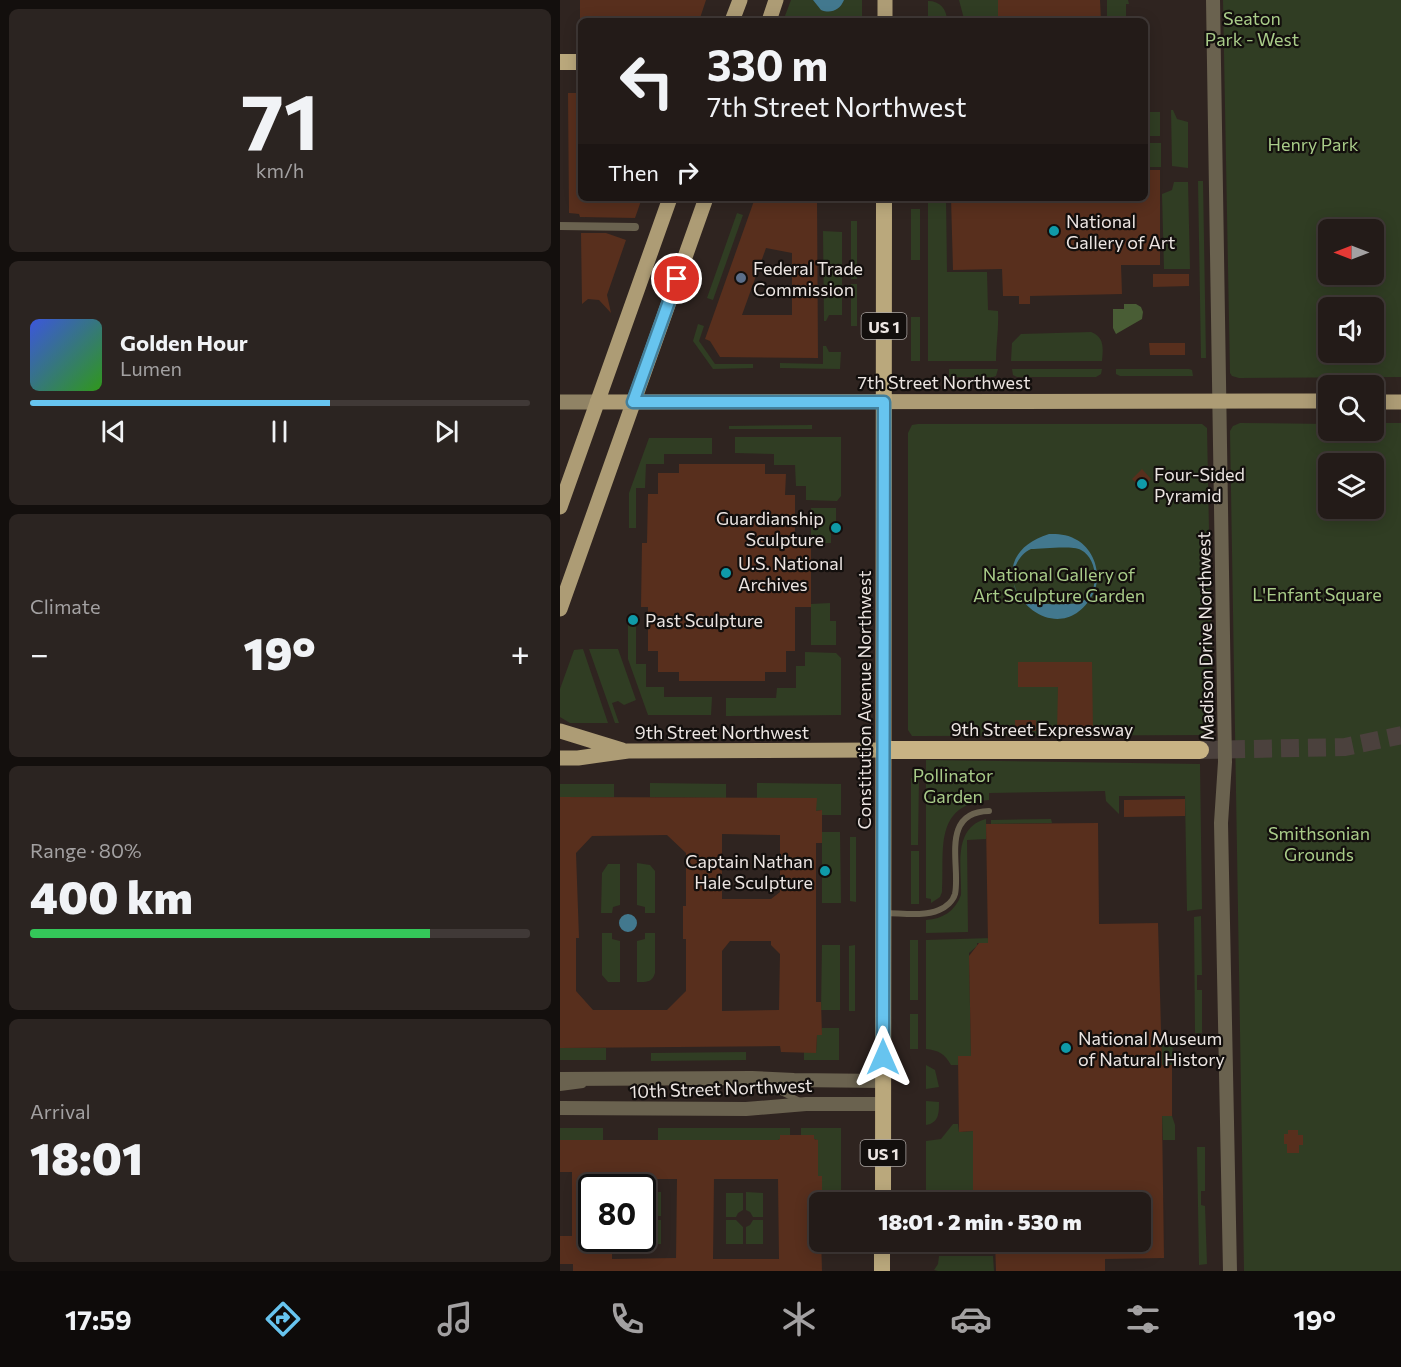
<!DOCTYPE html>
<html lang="en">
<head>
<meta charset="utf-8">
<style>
  :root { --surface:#231b18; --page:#2b2421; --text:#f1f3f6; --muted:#a3a1a2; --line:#403937; --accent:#67c4ef }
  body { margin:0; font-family:Commissioner,sans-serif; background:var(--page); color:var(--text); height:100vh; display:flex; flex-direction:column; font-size:22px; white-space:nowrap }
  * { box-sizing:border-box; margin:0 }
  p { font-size:20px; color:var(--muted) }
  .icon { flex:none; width:33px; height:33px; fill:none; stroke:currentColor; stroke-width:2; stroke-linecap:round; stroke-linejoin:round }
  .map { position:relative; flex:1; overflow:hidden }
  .details { display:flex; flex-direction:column; gap:9px; padding:9px; background:#130f0d; width:560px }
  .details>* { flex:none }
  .top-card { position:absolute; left:18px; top:18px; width:570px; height:183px; border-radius:9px; box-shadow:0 3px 15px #0003,0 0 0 2px var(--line); background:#231b18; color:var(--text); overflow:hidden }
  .needle { width:39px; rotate:270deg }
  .controls { position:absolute; left:758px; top:219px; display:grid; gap:12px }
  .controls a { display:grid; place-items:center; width:66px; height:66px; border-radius:9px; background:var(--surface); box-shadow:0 3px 15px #0003,0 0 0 2px var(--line); font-size:30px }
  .speed { position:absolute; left:18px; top:1174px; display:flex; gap:12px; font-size:30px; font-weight:700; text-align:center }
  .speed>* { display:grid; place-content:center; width:78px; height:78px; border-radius:50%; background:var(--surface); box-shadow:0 3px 15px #0003,0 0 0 2px var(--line); line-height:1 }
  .speed .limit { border:3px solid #111; border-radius:9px; background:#fff; color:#111 }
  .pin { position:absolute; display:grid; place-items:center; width:51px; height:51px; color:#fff; margin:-26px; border:3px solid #fff; border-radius:50%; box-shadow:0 2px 6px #0007 }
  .me { position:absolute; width:66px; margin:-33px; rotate:0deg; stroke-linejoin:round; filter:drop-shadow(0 0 4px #0008) }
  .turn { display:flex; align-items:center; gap:21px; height:126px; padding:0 30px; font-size:27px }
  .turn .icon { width:78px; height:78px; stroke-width:2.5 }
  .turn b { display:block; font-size:42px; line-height:51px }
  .then { display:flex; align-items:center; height:57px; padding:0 30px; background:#0003; gap:12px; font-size:22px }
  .big { font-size:45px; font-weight:800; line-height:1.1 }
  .details .tile { flex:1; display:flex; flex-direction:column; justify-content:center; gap:9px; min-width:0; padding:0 21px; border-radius:9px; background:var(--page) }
  .details .dial { align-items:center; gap:0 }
  .dial b { font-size:78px; line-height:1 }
  .song { display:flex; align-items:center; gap:18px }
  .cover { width:72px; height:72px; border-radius:9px; background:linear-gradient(135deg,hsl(230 70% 55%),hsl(110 70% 35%)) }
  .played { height:6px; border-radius:3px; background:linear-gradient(90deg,var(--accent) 60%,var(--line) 60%) }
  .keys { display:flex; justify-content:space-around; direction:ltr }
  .heat { display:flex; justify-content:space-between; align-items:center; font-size:33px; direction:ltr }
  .charge { height:9px; border-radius:4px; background:linear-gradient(90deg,#34c759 80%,var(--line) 0) }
  .trip { position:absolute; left:249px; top:1192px; width:342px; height:60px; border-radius:9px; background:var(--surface); box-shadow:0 3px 15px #0003,0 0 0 2px var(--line); font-weight:800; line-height:60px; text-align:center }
  .menu { display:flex; height:96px; justify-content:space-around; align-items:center; background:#0e0b0a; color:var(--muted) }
  .menu .icon { width:42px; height:42px }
  .menu .current { color:var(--accent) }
  .menu b { font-size:27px; color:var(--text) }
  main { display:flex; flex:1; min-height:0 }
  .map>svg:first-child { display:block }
</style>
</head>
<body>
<main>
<section class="details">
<div class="tile dial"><b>71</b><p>km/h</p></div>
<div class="tile">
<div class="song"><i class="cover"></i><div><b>Golden Hour</b><p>Lumen</p></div></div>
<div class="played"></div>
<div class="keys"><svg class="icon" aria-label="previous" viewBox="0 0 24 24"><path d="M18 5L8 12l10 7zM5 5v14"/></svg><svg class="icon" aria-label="pause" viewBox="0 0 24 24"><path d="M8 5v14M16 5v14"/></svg><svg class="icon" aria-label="next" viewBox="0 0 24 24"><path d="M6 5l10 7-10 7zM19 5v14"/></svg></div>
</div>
<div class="tile"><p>Climate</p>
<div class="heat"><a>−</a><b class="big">19°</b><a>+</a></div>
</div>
<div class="tile"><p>Range · 80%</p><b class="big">400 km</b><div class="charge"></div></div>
<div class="tile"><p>Arrival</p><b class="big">18:01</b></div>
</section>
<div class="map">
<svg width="842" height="1271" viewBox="0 0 842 1271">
  <rect width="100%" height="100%" fill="#2f2420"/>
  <path fill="#303d23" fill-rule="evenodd" d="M231,0H302V21H223Z
    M399,0H438V21H408L404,19Z
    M547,0H568L569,4H566V16H578V21H547Z
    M663,0H841V377L679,378L672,376L670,373ZM768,230H813V274H768ZM768,308H813V352H768Z
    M368,1C380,1 387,9 387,21H368Z
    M611,110H613L617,119L628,122V168L612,166Z
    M585,112H600V136H587L585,132Z
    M587,143H601V167H585Z
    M638,181H643L646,358H641Z
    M614,182H628L630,269H604L602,194L612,190Z
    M368,198H386L387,272H427L428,310L438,311C439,328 436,344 436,361H368Z
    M351,209H360V260H351Z
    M177,213L183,215L153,300L147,298Z
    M291,221H297V279H291Z
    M263,231L282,232V315H269L266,321H264Z
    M291,284H297V326H291Z
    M351,317H360V361H351Z
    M138,324L144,326L139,341L155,364H193V368L153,369L133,341Z
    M531,332C545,337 543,349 542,361H451L452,343L461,334Z
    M263,346H266L269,352H281L280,369L220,368V363L263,364Z
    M389,369H438L436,376L433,377H389Z
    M452,369H542L541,374L536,377H457L453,375Z
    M556,369H629L632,370L633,376H560L556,374Z
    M680,423L768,424V430H813V423H841V1271H684L670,431L673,426ZM768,464H813V508H768Z
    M358,424H642L647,428L653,735L352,736L348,730V433L352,425Z
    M252,425V429H169V426Z
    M175,437H281V496L277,501L246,500V486H236L235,465H214V454L175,453Z
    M89,438H152V454H104V464H86L85,488H76V528H69V493Z
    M251,508H276V528L271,529V543H251Z
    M270,603V621H276V645H251V604Z
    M68,625H76V664H86V687H104V697H152L151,715H88L68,659Z
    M23,649L48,723H10L0,717V689L14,650Z
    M29,649H58L76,700L64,705L58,701L52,703L59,723H55Z
    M245,652L276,653L281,658V715L166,716V698H216L217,688H236V666H245Z
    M366,760L640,764L642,909L627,911L625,796H559V814L546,801L545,791L429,793V800C372,805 385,852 382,892L380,897L371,903V899L366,898Z
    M351,778H359L358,845H351Z
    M90,783L166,784V798L90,797Z
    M197,783L281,784V815H262V810L256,811V798H197Z
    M0,784H54V797H0Z
    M426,819V839L407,840L408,932L366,933V920C383,919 395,911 401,895C402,868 392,828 426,819Z
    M491,819L492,823L431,824V820Z
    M262,832H280L281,903H262Z
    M290,837H296V902L290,901Z
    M351,851H359V904H351Z
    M77,863L90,865L95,871V913H85V907L77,905Z
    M48,864H60V905L53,907L52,913H41L42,873Z
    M641,916L642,975H637V990H642V1033H635L634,917Z
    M42,933H52V939L60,941V982H48L42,975Z
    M85,933H95V973C92,983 86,982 77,982V941L85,939Z
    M432,938L433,944L417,943V946L409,953L411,1056H398V1065H391C385,1054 378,1050 366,1049V940Z
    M350,940H358V1000H350Z
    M262,945H280V1010H261Z
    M295,945V1011H289V946Z
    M350,1014H358V1049H350Z
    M262,1028H279V1060H244V1052H256L257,1035Z
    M613,1040L612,1065H602L601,1041Z
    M0,1048H46V1060H0Z
    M186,1052V1060L91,1061V1053Z
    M366,1065L375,1070L379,1087L366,1089Z
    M366,1101L379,1102C379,1113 379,1123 366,1125Z
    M602,1116H612L615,1125V1140H603Z
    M393,1124H398L399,1132L413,1131V1203H366V1141L381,1139Z
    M0,1128H43V1140H0Z
    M98,1128H230V1135H221L220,1139L218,1140H98Z
    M241,1128H281V1203H262V1176H258L256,1139H254V1135H241Z
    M637,1147H645V1191H641V1205L645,1206L647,1264L639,1265Z
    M85,1192H101V1216H91L88,1212L84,1210Z
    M186,1192L203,1193V1217H193L190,1212L186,1210Z
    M166,1193H183V1210L178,1213L176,1217H166Z
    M91,1220H101V1244H84L85,1226L88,1225Z
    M166,1220H176L183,1227V1244H166Z
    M193,1220H203V1244H186V1227L190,1225Z
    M366,1242H422V1245H430L431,1249H366Z
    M379,1256H433L434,1271H378L374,1270L378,1264Z"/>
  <path fill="#495d35" d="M564,304H576L581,307L583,312L582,319L556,334L553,328V309H564Z"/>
  <path fill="#42788e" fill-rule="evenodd" d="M253,0H284C280,10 271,14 261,10Z
    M489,534C498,534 506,534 515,539C534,548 543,575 533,594C494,666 401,562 489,534ZM471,549C482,549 512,545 521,550C540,560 540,598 518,603C507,605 472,605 463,599C446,586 453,557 471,549Z
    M59 923a9 9 0 1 1 18 0a9 9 0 1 1-18 0Z"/>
  <path fill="#582f1d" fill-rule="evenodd" d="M20,0H146L139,21H20Z
    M438,0H540L541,21H438Z
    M8,93H21V198H82L75,218L20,217L19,214L9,213Z
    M585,170H600V265H561L562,294L470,296V304H459V296H443L442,269L393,270L391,198H585Z
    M195,198H257L258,358L160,357L150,341L145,339ZM206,248L232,253V315H182Z
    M21,233H46L66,240L47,295L51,313L39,300L28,299L22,304Z
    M593,274H629V286L593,287Z
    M589,343H625V355H590Z
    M119,464H205V474H226L225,495H235V538H251V607H235V651H226V672H205V681H119V672H98V651H88V607H81L82,543H87L88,494H98V473H119Z
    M582,469L591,479L581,488L572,479Z
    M458,662H532L533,732H497L498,687H458Z
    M455,720H476V731H455Z
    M0,797L257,798L256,811L262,810V843H256V1002H261L262,1035H257L256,1053L221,1052L220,1046L0,1048ZM162,834L220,835V892L211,899H162ZM107,835L126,853V906H123V939H126V991L107,1010H33L16,991V938H19L16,853L32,836ZM170,941H211V945L220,954L219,1010L162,1011V951Z
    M625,799V816L564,817V800Z
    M538,823L539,924L598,923L602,1065H612V1116H602L604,1258L545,1259V1271H436L435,1242H580V1203H413V1131L399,1132L398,1056H411L409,956L419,943H428L426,824Z
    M728,1130H738V1135H743V1145H739V1153H727V1144H724V1134H728Z
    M220,1135H254V1139L258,1140V1176H262V1203H260L262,1271H13V1264H0V1236H12V1172H0V1140H218L220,1139ZM52,1179H117L116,1258L52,1259V1239H32V1188H52ZM154,1179H218L219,1259H153Z"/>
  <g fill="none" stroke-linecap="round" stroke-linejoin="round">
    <path stroke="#4b413d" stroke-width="18" stroke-dasharray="18 9" stroke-linecap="butt" d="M640,750L785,747L842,735"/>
    <path stroke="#6a624f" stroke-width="6" d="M324,913C341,913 363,917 379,910C386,907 393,901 395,894C401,867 379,812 429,811
      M192,1084L217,1090L242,1102
      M0,1088L23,1085"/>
    <path stroke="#6a624f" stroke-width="8" d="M0,226L75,227"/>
    <path stroke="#6a624f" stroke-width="14" d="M653,0L665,762L661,823L670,1271
      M0,1079L192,1078L234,1080L323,1081
      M0,1108L186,1109L246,1104H323"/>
    <path stroke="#908365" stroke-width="15" d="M0,402H37"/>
    <path stroke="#ad9c75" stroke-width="15" d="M325,0V21
      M172,21L180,0
      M209,21L216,0
      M37,402L768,401
      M813,402H842
      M0,507L110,198
      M0,609C48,472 97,335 146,198
      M0,731L62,750
      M0,758H18L68,751L324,750"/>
    <path stroke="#baa87c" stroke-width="16" d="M0,62H21
      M323,1203L324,198
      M322,1271V1242"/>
    <path stroke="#c8b384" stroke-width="18" d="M324,750H640"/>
  </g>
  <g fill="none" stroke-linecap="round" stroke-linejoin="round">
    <defs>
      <path id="route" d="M117,279L73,402H324L323,1057"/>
    </defs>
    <use href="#route" stroke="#437f9b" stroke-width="15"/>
    <use href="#route" stroke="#67c4ef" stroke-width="10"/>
  </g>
  <g fill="#0f9aa8" stroke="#130f0d" stroke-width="2">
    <circle cx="494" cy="231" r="6"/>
    <circle cx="582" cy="484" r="6"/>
    <circle cx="276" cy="528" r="6"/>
    <circle cx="166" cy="573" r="6"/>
    <circle cx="73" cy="620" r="6"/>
    <circle cx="265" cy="871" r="6"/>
    <circle cx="506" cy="1048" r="6"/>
  </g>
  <circle fill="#5c6f8a" stroke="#130f0d" stroke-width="2" cx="181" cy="278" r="6"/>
  <g text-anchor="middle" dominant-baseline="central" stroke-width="4.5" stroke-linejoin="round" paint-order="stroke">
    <g fill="#130f0d" stroke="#aba5a2" stroke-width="1.5">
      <rect x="301.5" y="313" width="45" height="26" rx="4.5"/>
      <rect x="300.5" y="1140" width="45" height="26" rx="4.5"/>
    </g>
    <g font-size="16" font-weight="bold" fill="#ece5e2">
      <text x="324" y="326">US 1</text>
      <text x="323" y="1153">US 1</text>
    </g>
    <g font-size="18" fill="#a9cc89" stroke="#130f0d">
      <text x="692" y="18">Seaton<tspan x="692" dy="21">Park - West</tspan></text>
      <text x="753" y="144">Henry Park</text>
      <text x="499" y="574">National Gallery of<tspan x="499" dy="21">Art Sculpture Garden</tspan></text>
      <text x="757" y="594">L'Enfant Square</text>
      <text x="393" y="775">Pollinator<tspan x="393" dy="21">Garden</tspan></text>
      <text x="759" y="833">Smithsonian<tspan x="759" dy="21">Grounds</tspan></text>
    </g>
    <g font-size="18" fill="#ece5e2" stroke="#130f0d" text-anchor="start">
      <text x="506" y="221">National<tspan x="506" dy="21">Gallery of Art</tspan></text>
      <text x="193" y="268">Federal Trade<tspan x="193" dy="21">Commission</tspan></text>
      <text x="594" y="474">Four-Sided<tspan x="594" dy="21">Pyramid</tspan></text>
      <text x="264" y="518" text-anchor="end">Guardianship<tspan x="264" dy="21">Sculpture</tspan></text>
      <text x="178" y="563">U.S. National<tspan x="178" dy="21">Archives</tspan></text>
      <text x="85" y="620">Past Sculpture</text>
      <text x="253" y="861" text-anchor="end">Captain Nathan<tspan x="253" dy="21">Hale Sculpture</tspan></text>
      <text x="518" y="1038">National Museum<tspan x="518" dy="21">of Natural History</tspan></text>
    </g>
    <g font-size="18" fill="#ece5e2" stroke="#130f0d">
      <text x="384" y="382">7th Street Northwest</text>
      <text transform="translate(645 636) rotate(-91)">Madison Drive Northwest</text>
      <text transform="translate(304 700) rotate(-90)">Constitution Avenue Northwest</text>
      <text x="482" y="729">9th Street Expressway</text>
      <text x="162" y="732">9th Street Northwest</text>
      <text transform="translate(161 1088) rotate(-2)">10th Street Northwest</text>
    </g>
  </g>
</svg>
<div class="controls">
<a><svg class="needle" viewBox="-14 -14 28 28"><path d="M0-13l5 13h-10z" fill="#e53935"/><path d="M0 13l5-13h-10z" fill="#a3a1a2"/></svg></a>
<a><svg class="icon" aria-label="sound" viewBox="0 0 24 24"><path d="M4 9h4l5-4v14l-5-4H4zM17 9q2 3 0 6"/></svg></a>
<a><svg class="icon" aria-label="search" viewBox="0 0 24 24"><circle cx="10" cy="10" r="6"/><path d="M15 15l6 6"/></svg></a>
<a><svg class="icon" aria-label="layers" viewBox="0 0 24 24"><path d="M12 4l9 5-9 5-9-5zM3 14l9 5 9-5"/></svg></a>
</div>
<div class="speed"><div class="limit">80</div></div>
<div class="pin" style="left:117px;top:279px;background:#d93025"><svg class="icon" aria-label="arrive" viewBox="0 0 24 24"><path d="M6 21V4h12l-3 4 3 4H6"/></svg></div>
<svg class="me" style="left:323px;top:1057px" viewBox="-20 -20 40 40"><path d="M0-17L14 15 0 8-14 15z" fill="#67c4ef" stroke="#fff" stroke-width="4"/></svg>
<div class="trip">18:01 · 2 min · 530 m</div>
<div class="top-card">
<div class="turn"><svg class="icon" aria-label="left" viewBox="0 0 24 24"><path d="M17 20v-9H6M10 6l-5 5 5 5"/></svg><div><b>330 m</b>7th Street Northwest</div></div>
<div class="then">Then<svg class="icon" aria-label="right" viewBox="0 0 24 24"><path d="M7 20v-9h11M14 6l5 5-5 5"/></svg></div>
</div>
</div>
</main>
<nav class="menu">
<b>17:59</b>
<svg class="icon current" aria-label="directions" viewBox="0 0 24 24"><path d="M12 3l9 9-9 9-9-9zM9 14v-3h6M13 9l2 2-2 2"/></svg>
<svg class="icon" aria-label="music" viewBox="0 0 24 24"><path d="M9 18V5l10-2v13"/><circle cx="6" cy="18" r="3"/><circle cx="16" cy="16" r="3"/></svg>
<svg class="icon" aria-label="phone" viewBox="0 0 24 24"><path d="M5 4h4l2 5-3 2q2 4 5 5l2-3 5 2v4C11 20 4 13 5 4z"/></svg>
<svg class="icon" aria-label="climate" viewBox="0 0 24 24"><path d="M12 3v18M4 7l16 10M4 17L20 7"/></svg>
<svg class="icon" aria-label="car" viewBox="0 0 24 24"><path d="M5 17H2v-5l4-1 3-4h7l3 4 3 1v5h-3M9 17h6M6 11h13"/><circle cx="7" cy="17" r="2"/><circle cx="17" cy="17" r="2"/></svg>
<svg class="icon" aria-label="filters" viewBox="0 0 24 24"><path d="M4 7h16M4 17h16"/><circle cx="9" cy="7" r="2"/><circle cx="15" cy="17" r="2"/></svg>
<b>19°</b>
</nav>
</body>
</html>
